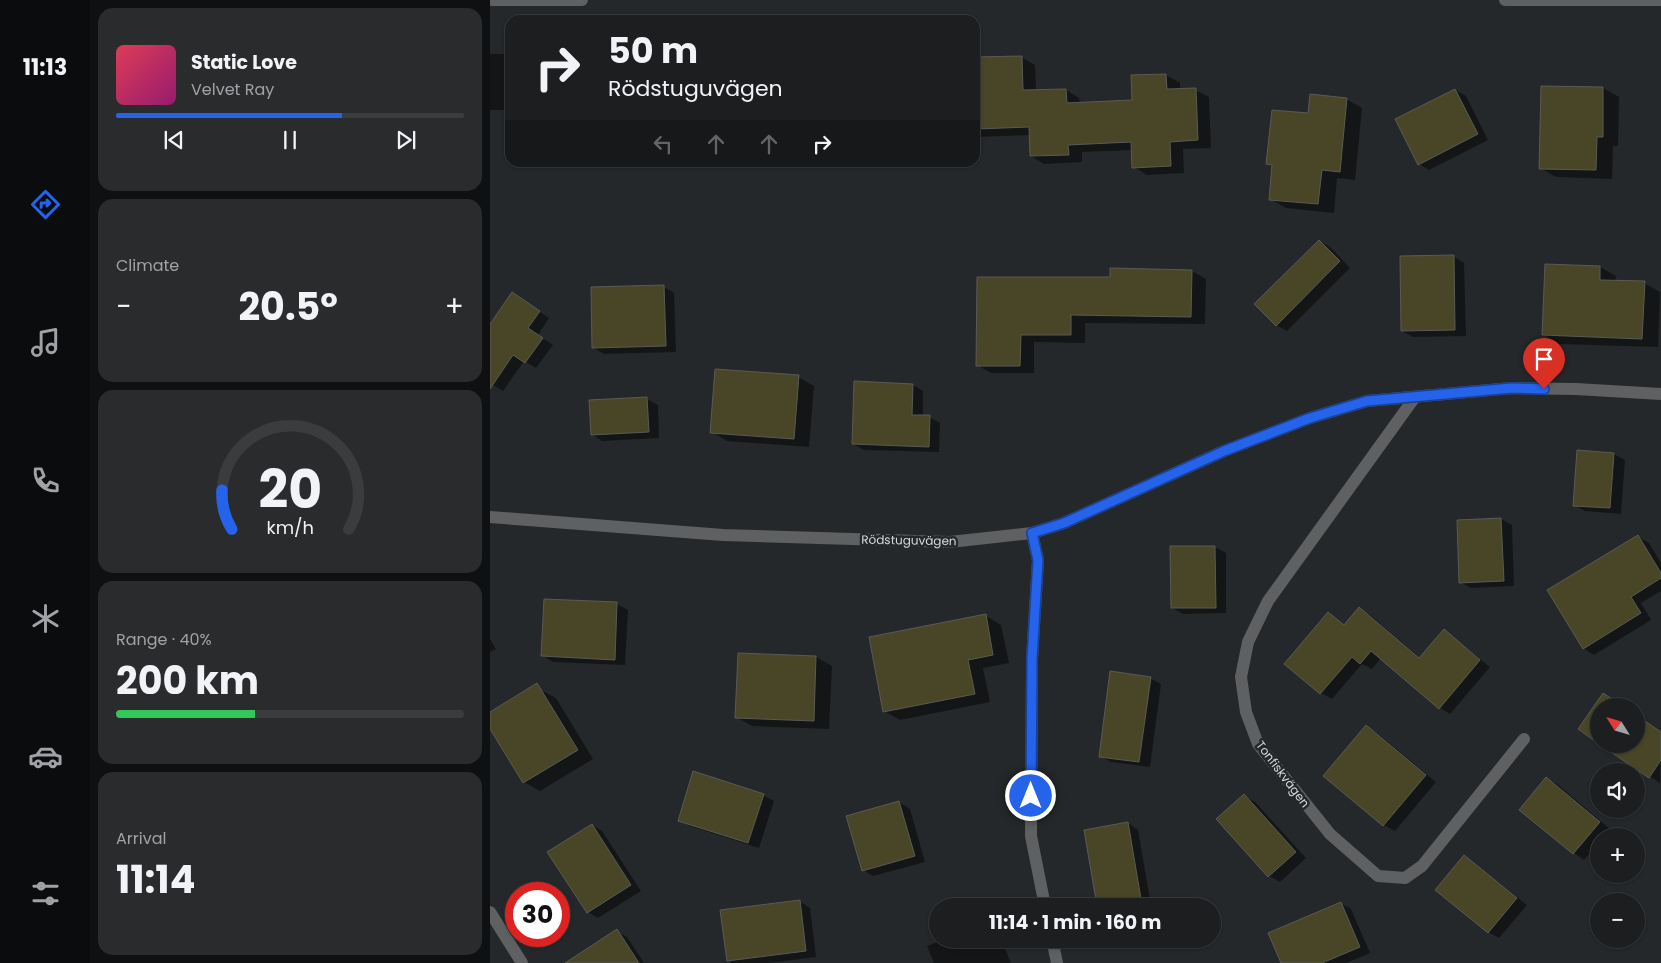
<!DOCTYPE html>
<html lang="en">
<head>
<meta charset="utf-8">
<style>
  :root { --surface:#1c1e20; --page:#292b2d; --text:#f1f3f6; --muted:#a0a2a5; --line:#3a3c3e; --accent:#2563eb }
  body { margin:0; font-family:Poppins,sans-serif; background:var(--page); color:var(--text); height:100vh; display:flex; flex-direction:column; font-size:19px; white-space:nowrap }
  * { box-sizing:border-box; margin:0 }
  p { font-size:16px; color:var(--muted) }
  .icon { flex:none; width:28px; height:28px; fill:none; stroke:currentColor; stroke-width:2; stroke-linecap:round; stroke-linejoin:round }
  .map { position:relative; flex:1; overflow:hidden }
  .side { display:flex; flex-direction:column; gap:8px; padding:8px; background:#0f1012; width:400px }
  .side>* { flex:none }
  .hud { position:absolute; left:15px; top:15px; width:475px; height:152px; border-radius:15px; box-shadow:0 1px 4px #0004,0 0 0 1px var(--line); background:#1c1e20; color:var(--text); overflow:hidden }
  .needle { width:32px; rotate:307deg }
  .buttons { position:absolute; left:1100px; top:698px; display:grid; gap:10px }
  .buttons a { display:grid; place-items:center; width:55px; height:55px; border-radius:50%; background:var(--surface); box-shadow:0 1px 4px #0004,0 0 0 1px var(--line); font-size:25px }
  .speed { position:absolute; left:15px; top:882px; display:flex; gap:10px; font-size:25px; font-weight:700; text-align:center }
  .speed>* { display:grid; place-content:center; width:65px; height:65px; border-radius:50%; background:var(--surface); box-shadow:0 1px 4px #0004,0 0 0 1px var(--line); line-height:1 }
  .speed .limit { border:8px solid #d22; background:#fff; color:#111 }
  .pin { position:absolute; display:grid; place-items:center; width:42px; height:42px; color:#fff; margin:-51px -21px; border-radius:50% 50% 50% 0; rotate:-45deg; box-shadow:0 0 5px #0007 }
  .pin .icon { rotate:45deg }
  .me { position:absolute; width:55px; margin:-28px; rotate:0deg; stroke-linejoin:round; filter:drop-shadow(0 0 4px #0008) }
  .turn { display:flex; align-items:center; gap:18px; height:105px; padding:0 20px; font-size:22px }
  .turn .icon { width:65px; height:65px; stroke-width:2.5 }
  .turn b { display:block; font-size:35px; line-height:42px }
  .lanes { display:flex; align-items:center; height:48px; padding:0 20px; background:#0003; justify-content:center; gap:25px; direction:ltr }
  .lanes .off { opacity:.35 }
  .big { font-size:38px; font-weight:700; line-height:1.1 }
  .side .tile { flex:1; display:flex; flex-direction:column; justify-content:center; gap:8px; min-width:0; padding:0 18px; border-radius:15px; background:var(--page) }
  .side .dial { align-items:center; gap:0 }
  .dial svg { height:130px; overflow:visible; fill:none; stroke:var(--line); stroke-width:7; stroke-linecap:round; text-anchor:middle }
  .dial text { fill:var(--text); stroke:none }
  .song { display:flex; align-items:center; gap:15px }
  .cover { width:60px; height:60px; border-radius:8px; background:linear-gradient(135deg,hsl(350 70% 55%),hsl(320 70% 35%)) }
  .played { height:5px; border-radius:2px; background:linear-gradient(90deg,var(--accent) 65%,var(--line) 65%) }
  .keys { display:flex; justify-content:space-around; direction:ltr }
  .heat { display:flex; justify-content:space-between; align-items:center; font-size:28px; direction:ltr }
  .charge { height:8px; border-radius:4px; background:linear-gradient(90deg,#34c759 40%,var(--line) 0) }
  .trip { position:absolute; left:439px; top:898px; width:292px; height:50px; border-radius:25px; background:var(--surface); box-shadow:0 1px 4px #0004,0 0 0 1px var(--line); font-weight:700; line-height:50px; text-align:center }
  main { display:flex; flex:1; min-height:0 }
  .dock { display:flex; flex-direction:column; width:90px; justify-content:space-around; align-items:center; background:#0b0c0d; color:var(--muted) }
  .dock .icon { width:35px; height:35px }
  .dock .on { color:var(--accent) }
  .dock b { font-size:22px; color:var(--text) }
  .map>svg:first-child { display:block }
</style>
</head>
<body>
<main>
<nav class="dock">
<b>11:13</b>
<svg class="icon on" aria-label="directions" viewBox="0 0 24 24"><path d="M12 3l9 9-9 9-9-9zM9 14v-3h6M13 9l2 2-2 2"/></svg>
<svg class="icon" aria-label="music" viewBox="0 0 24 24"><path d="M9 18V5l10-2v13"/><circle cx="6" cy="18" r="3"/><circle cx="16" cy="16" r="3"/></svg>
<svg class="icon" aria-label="phone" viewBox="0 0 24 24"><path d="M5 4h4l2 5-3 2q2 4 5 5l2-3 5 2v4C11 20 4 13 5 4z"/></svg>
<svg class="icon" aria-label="climate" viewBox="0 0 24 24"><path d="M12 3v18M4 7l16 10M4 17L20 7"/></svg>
<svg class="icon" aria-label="car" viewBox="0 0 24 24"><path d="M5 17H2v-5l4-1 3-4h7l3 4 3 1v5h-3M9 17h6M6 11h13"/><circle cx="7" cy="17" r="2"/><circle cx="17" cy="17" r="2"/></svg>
<svg class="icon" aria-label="filters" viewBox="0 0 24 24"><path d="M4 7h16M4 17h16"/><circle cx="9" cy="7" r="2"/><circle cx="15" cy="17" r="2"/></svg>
</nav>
<section class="side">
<div class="tile">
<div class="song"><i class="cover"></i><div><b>Static Love</b><p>Velvet Ray</p></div></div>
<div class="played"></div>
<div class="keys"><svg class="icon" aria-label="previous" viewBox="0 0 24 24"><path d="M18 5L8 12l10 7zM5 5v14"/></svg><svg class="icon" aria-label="pause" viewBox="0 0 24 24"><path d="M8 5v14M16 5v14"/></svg><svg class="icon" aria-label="next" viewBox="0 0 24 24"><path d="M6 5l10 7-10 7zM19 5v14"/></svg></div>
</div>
<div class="tile"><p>Climate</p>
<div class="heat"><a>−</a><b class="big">20.5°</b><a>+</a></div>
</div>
<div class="tile dial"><svg viewBox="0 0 100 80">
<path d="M14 69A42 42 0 1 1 86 69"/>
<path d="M14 69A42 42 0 0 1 8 45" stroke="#2563eb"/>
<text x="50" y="56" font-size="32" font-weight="700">20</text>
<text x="50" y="72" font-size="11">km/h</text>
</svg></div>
<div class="tile"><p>Range · 40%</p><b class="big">200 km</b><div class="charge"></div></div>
<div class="tile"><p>Arrival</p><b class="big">11:14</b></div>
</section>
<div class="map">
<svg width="1171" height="963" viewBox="0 0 1171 963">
  <rect width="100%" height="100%" fill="#25282a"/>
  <path fill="#0007" d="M0,54H20V110H0Z
    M531,57L545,65L546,91L576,90L589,98L590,103L643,101L642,76L676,75L690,83V90H705L719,97L721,148L693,149L694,173L657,175L644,167L643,150L592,152V162L554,164L541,156L540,135L485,137V104Z
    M1052,87L1113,88L1129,97L1128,146H1123L1122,179L1066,177L1050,168Z
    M965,90L976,96L998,140L939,170L929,164Z
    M856,99L872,108L865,180L847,178L844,213L796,208L780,199L783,167L778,164L819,115Z
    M830,241L840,247L860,268L797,331L786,325Z
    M963,256L974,263L976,336L923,337L912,331Z
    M1110,267L1126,276L1125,282L1154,283L1170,292L1168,347L1069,344L1054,335Z
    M621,270L702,271L716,279L715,324L595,323V343L544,342V373H501L487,365L488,278L621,279Z
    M174,287L184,293L186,352L114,354L104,348Z
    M23,294L59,318L48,335L63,345L46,368L34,361L13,391L0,383V326Z
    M308,377L324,386L319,447L237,441L222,432Z
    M423,385L433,391V416L439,417L450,423L449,452L374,450L363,444Z
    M157,399L168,405L169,438L112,441L102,434L100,401Z
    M1088,451L1124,454L1135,460L1131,514L1095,511L1084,505Z
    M1011,519L1022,525L1024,586L981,588L970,582Z
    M1148,537L1159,543L1171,563V591L1151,603L1161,620L1104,655L1093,648Z
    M725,547L736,553V613L693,614L682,608Z
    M55,601L127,604L138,610L135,665L63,662L53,656Z
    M869,609L880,615L930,658L954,631L1000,667L960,714L950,708L891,658L882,669L872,664L842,699L831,693L796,663L838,614L855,625Z
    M496,616L511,625L519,663L493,668L500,702L410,720L394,711Z
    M0,639L6,649L0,652Z
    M249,654L326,657L342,666L339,729L262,726L246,717Z
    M660,678L671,684L660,767L621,762L610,756Z
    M51,690L66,698L103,759L50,791L34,782L0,726V713Z
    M876,726L887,733L946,782L905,831L894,825L835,776Z
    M1171,732L1170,783L1111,744H1146Z
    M1056,778L1067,784L1120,829L1114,836H1109V842L1094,860L1084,853L1031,809Z
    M273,795L284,801L269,848L200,826L189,820Z
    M754,796L765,802L816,858L790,882L779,876Z
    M409,802L420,809L435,862L383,876L373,870Z
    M638,823L648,830L661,905L609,906L595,831Z
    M102,825L112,831L151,891L108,918L98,912Z
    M975,856L1037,905L1009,938L998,932Z
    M309,901L320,908L326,957L278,963H242L238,960Z
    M850,903L861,909L880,953L856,963H793Z
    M127,931L137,937L154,963H96Z
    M455,939H511L521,963H444L437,946Z"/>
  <path fill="#494627" stroke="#5a5a56" d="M532,56L533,90L576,89L577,103L642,100L641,75L676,74L677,89L706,88L708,140L680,142L681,166L642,168L641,142L578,145L579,155L540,156L539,127L487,129L485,57Z
    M1051,86L1113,87V137H1107L1106,170L1049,169Z
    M965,89L988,134L928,165L905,119Z
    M820,94L857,98L850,172L832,170L828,204L779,200L782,165L776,164L782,110L818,113Z
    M829,240L850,261L786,326L764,304Z
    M964,255L965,330L911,331L910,256Z
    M1055,264L1110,266V280L1155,281L1152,339L1052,335Z
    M620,268L702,270L701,317L581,315V335H531L530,366H486L487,277H620Z
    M174,285L176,346L102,348L101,287Z
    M22,292L50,311L38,328L53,338L35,363L23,355L0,389V324Z
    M225,369L309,375L304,439L220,433Z
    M364,381L423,384L422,415H440L439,447L362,444Z
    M157,397L159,432L101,435L99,400Z
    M1087,450L1124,453L1120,508L1083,506Z
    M1011,518L1014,581L969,583L967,520Z
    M1148,535L1171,573V578L1141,597L1151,613L1093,649L1057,590Z
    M680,546H725L726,608H681Z
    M54,599L127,602L125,660L51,656Z
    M869,607L929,658L954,629L990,660L949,709L881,651L870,664L862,657L830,694L794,664L838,612L854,625Z
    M496,614L503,655L478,660L485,694L393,712L379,637Z
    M248,653L326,656L324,721L245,718Z
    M620,671L661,677L649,762L609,757Z
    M47,683L88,750L33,783L0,729V712Z
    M1113,693L1133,706H1109V744L1088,729Z
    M1146,715L1171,732V760L1159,778L1109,744H1146Z
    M876,725L936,775L893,826L833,776Z
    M203,771L274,794L258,843L188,821Z
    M1056,777L1110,822L1083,854L1029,810Z
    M754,794L806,852L778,877L726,819Z
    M409,801L425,856L372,871L356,816Z
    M638,822L651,899L607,906L594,830Z
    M102,824L141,885L97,913L57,852Z
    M974,855L1027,898L998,933L945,890Z
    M310,900L316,951L237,961L230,910Z
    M851,902L870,947L832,963H791L778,933Z
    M127,929L149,963H75Z"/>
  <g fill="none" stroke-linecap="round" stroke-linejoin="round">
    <path stroke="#5e6061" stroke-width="12" d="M0,0H92
      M1015,0H1171
      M925,397L778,601L758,642L751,677L756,712L768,744L840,834L888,876L915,878L932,866L1034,739
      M542,533L548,560L542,659L541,836L555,906
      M0,912L32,963
      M562,939L567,963"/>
    <path stroke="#5e6061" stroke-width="12" d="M0,517L233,535L460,542L542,533L574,523L734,451L820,418L877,401L1022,388L1086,389L1171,394"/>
  </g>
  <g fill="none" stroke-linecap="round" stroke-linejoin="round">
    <defs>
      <path id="route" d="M541,796L542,658L548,560L542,533L574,523L734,451L820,418L877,401L1022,388L1054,389"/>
    </defs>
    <use href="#route" stroke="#184099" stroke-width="12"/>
    <use href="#route" stroke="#2563eb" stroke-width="9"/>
  </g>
  <g text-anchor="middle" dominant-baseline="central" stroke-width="5" stroke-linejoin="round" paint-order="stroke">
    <g font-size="12" fill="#d7d9db" stroke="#25282a">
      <text transform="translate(419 540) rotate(1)">Rödstuguvägen</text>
      <text transform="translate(793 774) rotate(53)">Tonfiskvägen</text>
    </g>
  </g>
</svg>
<div class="buttons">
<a><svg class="needle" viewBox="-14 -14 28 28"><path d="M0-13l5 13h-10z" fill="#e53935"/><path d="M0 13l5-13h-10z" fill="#a0a2a5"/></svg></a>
<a><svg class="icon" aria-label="sound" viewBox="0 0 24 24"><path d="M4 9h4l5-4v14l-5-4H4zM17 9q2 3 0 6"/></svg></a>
<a>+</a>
<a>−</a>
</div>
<div class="speed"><div class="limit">30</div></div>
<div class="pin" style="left:1054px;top:389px;background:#d93025"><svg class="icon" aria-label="arrive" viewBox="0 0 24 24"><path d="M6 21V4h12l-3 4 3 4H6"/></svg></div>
<svg class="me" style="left:541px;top:796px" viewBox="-20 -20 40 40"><circle r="17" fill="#2563eb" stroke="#fff" stroke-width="3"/><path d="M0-11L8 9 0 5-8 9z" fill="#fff"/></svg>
<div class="trip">11:14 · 1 min · 160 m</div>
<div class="hud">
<div class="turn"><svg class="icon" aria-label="right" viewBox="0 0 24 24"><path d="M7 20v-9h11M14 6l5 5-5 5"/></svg><div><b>50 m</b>Rödstuguvägen</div></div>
<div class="lanes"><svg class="icon off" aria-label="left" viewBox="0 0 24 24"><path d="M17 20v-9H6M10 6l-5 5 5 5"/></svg><svg class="icon off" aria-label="ahead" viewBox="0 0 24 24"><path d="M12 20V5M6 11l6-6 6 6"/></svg><svg class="icon off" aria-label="ahead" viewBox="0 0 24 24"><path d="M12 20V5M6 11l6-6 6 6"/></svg><svg class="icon" aria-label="right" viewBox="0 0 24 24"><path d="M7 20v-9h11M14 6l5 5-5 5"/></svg></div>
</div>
</div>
</main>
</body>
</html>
